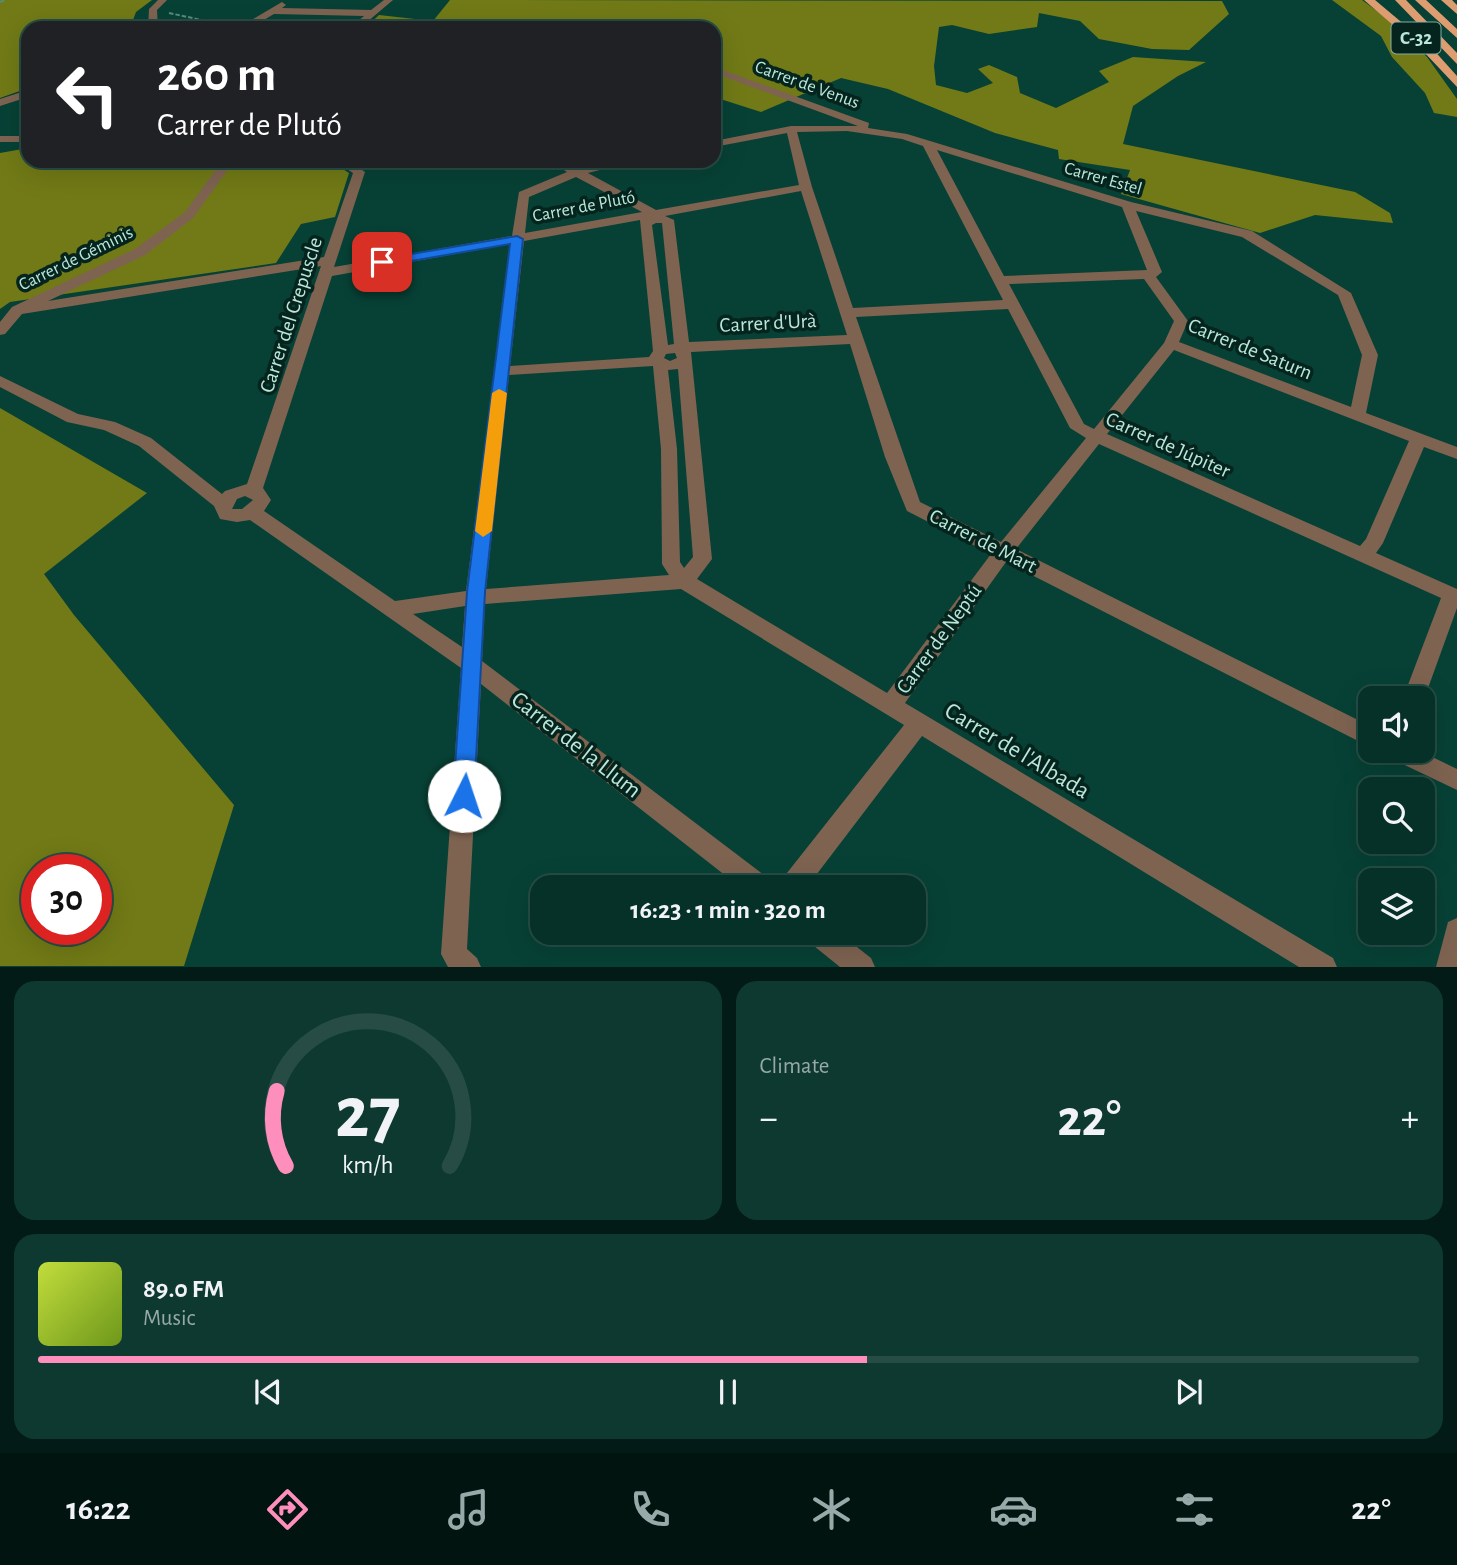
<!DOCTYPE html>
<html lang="en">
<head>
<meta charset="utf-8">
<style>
  :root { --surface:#053128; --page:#0e3930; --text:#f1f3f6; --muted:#97a9a8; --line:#264c45; --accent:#fe8ebc }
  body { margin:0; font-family:"Alegreya Sans",sans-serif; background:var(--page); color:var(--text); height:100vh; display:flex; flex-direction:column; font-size:26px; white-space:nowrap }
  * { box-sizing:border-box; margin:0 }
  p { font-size:23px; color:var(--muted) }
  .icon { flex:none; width:38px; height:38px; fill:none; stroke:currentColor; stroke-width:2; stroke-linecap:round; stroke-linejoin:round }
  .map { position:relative; height:967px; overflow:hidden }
  .panel { display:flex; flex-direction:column; gap:14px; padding:14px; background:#031b16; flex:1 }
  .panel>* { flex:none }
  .banner { position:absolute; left:21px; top:21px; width:700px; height:147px; border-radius:21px; box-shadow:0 7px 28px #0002,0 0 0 2px var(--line); background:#202124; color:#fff; overflow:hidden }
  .controls { position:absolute; left:1358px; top:686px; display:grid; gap:14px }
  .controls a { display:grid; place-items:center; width:77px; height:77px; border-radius:14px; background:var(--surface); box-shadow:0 7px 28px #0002,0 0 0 2px var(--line); font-size:35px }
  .speed { position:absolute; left:21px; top:854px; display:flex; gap:14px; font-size:35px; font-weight:700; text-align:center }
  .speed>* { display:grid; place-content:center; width:91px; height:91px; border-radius:50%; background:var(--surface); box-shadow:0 7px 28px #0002,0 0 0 2px var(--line); line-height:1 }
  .speed .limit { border:10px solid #d22; background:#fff; color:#111 }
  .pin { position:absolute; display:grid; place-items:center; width:60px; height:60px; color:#fff; margin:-30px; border-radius:14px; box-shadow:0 4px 10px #0006 }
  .me { position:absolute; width:77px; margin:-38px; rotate:4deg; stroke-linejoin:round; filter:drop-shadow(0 0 5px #0008) }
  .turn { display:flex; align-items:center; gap:24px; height:147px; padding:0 21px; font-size:32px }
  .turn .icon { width:91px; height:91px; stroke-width:2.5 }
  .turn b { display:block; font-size:49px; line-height:60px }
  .big { font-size:52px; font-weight:600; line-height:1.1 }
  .panel .tile { flex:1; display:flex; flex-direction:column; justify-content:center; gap:10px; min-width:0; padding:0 24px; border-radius:21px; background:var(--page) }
  .panel .dial { align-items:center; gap:0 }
  .dial svg { height:182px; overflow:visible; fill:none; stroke:var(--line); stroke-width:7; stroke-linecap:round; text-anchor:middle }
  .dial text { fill:var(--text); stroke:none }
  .song { display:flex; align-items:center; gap:21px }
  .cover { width:84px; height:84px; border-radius:10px; background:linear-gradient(135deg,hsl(70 70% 55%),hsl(80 70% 35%)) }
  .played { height:7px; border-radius:4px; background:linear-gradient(90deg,var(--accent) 60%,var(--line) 60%) }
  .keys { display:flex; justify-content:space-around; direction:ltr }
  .heat { display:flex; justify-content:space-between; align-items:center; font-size:38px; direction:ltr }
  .panel .tiles { flex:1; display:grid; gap:14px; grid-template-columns:1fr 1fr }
  .tile:last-child { grid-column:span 2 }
  .trip { position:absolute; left:530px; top:875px; width:396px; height:70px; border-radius:21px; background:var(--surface); box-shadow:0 7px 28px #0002,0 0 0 2px var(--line); font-weight:600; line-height:70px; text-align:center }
  .menu { display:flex; height:112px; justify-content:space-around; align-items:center; background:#021410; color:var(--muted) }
  .menu .icon { width:49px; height:49px }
  .menu .on { color:var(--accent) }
  .menu b { font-size:32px; color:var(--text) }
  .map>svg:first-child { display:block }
</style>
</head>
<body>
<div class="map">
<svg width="1457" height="967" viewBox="0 0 1457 967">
  <rect width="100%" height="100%" fill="#074135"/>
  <path fill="#717a16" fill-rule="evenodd" d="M0,0H152L136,12L130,28H28V88L0,98Z
    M450,0L1222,1L1229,14L1189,50L1152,49L1099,39L1080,21L1039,13L1037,27L989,34L952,25L939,27L934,66L936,85L967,93L993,83L978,69L989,65L1017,77L1020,93L1056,108L1109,82L1099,71L1133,57L1206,62L1178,76L1133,106L1123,144L1355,192L1390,213L1393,223L1315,215L1260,233L1121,194L1130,170L1059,159L1058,150L995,133L888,89L841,78L761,112L714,97V28H365L379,15L433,21Z
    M1332,0H1362L1396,25L1427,57L1457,99V117L1434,113L1425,93L1392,57L1381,36Z
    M28,148V161H330L349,173L335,217L301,224L276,263L10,302L0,309V153Z
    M0,408L147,493L44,574L74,615L234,805L184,966H0ZM37,870H96V929H37Z"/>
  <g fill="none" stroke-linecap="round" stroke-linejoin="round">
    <path stroke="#578b7e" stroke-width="2" stroke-dasharray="4.5 2" stroke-linecap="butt" d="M0,2L5,0
      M169,13L230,26"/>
    <path fill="#7e6351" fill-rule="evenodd" d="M158,0H167L157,10L158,28H148L149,9Z
      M384,0H393L360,28H349L364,16L274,14L250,28H238L282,2L286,5L282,8L371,10Z
      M714,67L869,123L868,128L907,134L1131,202L1252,231L1351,293L1378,355L1366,413L1457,447V459L1424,447L1383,543L1376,553L1457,589V608L1423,702V698H1403L1441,598L1099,444L1016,549L1370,726V747L1006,562L905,703L1333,958L1337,967H1299L922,736L807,887H780L783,878L904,725L681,589L485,604L482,661L768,878L771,887H740L481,684L467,949L477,958L481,967H448L441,954L461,668L250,520L237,522L220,519L214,506L139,446L104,430L67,422L0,387V376L78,414L115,422L151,438L222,494L225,491L247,484L321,266L22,314L5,334L0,335V322L12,307L135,249L185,212L217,168V161H229V168L193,218L145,255L48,301L324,257L353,173L335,161H349L365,172L334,267L512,236L519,192L567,172L550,161H565L578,168L612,161H635L588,173L656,210L799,185L787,133L714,147V141L791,126H858L714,73ZM847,131L902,139L923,146L1003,300L853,308L812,187L797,132ZM937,150L1122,207L1147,270L1004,276ZM576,177L642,212L525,233L529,197ZM801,191L847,335L689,342L674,220L665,216ZM1136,211L1242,237L1338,295L1362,355L1351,407L1179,342L1188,321L1156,277L1162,272ZM640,220L653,351L649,357L510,366L524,241ZM656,223H662L674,344L668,345L652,225ZM511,244L466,591L395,601L264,511L271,500L263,488L332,276ZM1144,279L1174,321L1164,343L1094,429L1084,424L1009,284ZM1008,309L1070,428L1086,438L1001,542L920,502L856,317ZM850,344L885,457L907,511L991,554L887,693L697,579L712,559L691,352ZM1174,350L1409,441L1366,539L1360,546L1107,434ZM675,353L677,358L670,361L664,358L666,354ZM653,366L661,449L662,564L669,575L486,589L509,375ZM678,369L693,557L684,568L680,562L677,449L668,370ZM245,496L253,500L242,509H232L237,499ZM465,606L462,647L413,614Z
      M28,90V97L0,106V99Z
      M0,136H28V142H0Z
      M1387,751H1420L1457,769V790L1390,758Z
      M1457,918V967H1436L1448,922Z
      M805,933H839L871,958L875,967H840L809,942Z"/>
    <path fill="#de9d70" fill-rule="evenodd" d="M1364,0H1375L1431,47L1457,76V87L1423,51Z
      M1395,0H1406L1457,53V64Z
      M1415,0H1426L1457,29V38Z
      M1441,0H1452L1457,5V14Z"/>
  </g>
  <path fill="#1a73e8" stroke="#114b97" stroke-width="2" d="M517,236L523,239L485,592L474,796L471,803L464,806L456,803L453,796L467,592L510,244L382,266L376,262L382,259Z"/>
  <path fill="#f59e0b" d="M499,389L507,393L492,531L483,537L475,531L492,393Z"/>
  <g text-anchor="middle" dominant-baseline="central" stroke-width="7" stroke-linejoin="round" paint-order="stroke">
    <g font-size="18" fill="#bae7d9" stroke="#05241d">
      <text transform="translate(807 85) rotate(20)">Carrer de Venus</text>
      <text transform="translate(1103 179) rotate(16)">Carrer Estel</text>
      <text transform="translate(584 207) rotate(-11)">Carrer de Plutó</text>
      <text transform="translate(76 259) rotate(-26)">Carrer de Géminis</text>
    </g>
    <rect fill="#05241d" stroke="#84aca1" stroke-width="2" x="1391.5" y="22.5" width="49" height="31" rx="5"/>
    <g font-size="19" font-weight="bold" fill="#bae7d9">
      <text x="1416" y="38">C-32</text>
    </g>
    <g font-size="21" fill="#bae7d9" stroke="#05241d">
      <text transform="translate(291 315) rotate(-72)">Carrer del Crepuscle</text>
      <text transform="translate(768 323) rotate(-3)">Carrer d'Urà</text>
      <text transform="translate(1250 349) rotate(22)">Carrer de Saturn</text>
      <text transform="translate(1168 445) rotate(24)">Carrer de Júpiter</text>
      <text transform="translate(983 541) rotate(27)">Carrer de Mart</text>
      <text transform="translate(939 639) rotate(-54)">Carrer de Neptú</text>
    </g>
    <g font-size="24" fill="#bae7d9" stroke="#05241d">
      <text transform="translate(576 745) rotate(38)">Carrer de la Llum</text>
      <text transform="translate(1017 751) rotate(31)">Carrer de l'Albada</text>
    </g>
  </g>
</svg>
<div class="controls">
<a><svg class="icon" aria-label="sound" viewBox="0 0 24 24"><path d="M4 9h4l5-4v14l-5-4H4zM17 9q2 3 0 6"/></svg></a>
<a><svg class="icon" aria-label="search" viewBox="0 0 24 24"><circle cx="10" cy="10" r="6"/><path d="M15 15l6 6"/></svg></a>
<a><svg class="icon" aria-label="layers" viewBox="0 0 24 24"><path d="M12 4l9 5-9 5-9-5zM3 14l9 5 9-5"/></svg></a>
</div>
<div class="speed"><div class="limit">30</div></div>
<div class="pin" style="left:382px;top:262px;background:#d93025"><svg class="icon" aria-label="arrive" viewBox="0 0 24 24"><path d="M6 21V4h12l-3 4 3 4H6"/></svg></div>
<svg class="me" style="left:464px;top:796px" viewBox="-20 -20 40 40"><circle r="19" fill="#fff"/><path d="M0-13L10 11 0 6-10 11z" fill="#1a73e8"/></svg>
<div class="trip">16:23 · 1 min · 320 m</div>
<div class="banner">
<div class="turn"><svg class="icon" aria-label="left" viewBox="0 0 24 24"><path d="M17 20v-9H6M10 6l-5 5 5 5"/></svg><div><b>260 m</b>Carrer de Plutó</div></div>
</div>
</div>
<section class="panel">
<div class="tiles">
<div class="tile dial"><svg viewBox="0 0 100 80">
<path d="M14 69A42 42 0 1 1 86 69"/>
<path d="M14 69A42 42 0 0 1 10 36" stroke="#fe8ebc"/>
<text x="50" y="56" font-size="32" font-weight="700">27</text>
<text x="50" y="72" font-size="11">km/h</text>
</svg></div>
<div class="tile"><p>Climate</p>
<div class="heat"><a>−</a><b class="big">22°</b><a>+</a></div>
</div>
<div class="tile">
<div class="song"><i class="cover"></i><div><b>89.0 FM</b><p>Music</p></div></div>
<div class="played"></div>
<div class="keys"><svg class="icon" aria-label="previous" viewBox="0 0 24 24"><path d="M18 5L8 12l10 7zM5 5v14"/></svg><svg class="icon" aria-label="pause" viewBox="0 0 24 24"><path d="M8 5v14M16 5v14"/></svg><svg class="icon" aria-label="next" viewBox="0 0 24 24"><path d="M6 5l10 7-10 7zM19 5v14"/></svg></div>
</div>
</div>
</section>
<nav class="menu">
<b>16:22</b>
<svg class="icon on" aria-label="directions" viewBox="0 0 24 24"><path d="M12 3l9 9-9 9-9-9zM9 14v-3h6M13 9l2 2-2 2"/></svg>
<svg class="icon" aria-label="music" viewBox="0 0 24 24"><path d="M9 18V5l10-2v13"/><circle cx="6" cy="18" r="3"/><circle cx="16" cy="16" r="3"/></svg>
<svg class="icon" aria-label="phone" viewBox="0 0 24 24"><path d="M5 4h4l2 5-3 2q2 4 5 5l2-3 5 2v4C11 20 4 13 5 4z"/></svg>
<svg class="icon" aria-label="climate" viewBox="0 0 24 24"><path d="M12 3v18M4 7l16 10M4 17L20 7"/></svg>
<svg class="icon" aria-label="car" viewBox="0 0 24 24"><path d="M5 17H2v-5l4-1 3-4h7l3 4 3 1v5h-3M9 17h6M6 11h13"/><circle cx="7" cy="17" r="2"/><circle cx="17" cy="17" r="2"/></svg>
<svg class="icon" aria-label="filters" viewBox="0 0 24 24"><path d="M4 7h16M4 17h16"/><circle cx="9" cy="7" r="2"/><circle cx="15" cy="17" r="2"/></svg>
<b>22°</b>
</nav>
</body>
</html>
